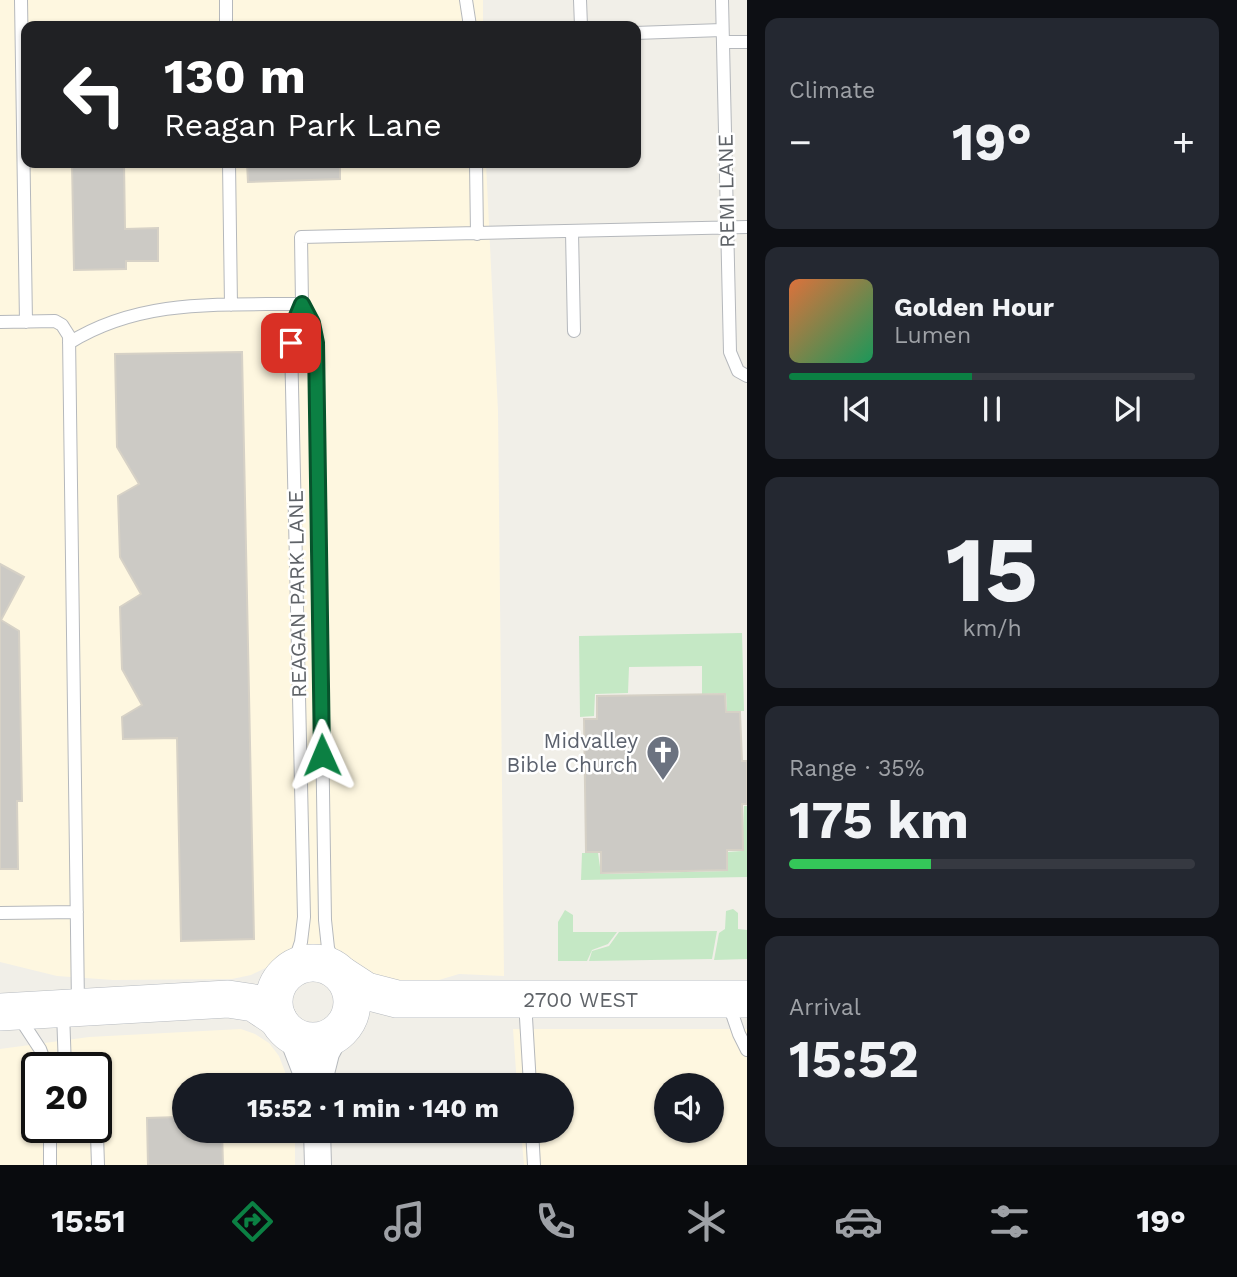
<!DOCTYPE html>
<html lang="en">
<head>
<meta charset="utf-8">
<style>
  :root { --surface:#171b24; --page:#242831; --text:#f1f3f6; --muted:#9ea1a6; --line:#363941; --accent:#0b8043 }
  body { margin:0; font-family:"Work Sans",sans-serif; background:var(--page); color:var(--text); height:100vh; display:flex; flex-direction:column; font-size:26px; white-space:nowrap }
  * { box-sizing:border-box; margin:0 }
  p { font-size:23px; color:var(--muted) }
  .icon { flex:none; width:38px; height:38px; fill:none; stroke:currentColor; stroke-width:2; stroke-linecap:round; stroke-linejoin:round }
  .map { position:relative; flex:1; overflow:hidden }
  .sheet { display:flex; flex-direction:column; gap:18px; padding:18px; background:#0d0f14; width:490px }
  .sheet>* { flex:none }
  .hud { position:absolute; left:21px; top:21px; width:620px; height:147px; border-radius:14px; box-shadow:0 2px 5px #0004; background:#202124; color:#fff; overflow:hidden }
  .fabs { position:absolute; left:654px; top:1073px; display:grid; gap:14px }
  .fabs a { display:grid; place-items:center; width:70px; height:70px; border-radius:50%; background:var(--surface); box-shadow:0 2px 5px #0004; font-size:35px }
  .speed { position:absolute; left:21px; top:1052px; display:flex; gap:14px; font-size:35px; font-weight:700; text-align:center }
  .speed>* { display:grid; place-content:center; width:91px; height:91px; border-radius:50%; background:var(--surface); box-shadow:0 2px 5px #0004; line-height:1 }
  .speed .limit { border:4px solid #111; border-radius:10px; background:#fff; color:#111 }
  .pin { position:absolute; display:grid; place-items:center; width:60px; height:60px; color:#fff; margin:-30px; border-radius:14px; box-shadow:0 4px 10px #0006 }
  .me { position:absolute; width:77px; margin:-38px; rotate:359deg; stroke-linejoin:round; filter:drop-shadow(0 0 5px #0008) }
  .turn { display:flex; align-items:center; gap:24px; height:147px; padding:0 28px; font-size:32px }
  .turn .icon { width:91px; height:91px; stroke-width:2.5 }
  .turn b { display:block; font-size:49px; line-height:60px }
  .big { font-size:52px; font-weight:700; line-height:1.1 }
  .sheet .widget { flex:1; display:flex; flex-direction:column; justify-content:center; gap:10px; min-width:0; padding:0 24px; border-radius:14px; background:var(--page) }
  .sheet .dial { align-items:center; gap:0 }
  .dial b { font-size:91px; line-height:1 }
  .song { display:flex; align-items:center; gap:21px }
  .cover { width:84px; height:84px; border-radius:10px; background:linear-gradient(135deg,hsl(20 70% 55%),hsl(150 70% 35%)) }
  .played { height:7px; border-radius:4px; background:linear-gradient(90deg,var(--accent) 45%,var(--line) 45%) }
  .keys { display:flex; justify-content:space-around; direction:ltr }
  .heat { display:flex; justify-content:space-between; align-items:center; font-size:38px; direction:ltr }
  .charge { height:10px; border-radius:5px; background:linear-gradient(90deg,#34c759 35%,var(--line) 0) }
  .trip { position:absolute; left:172px; top:1073px; width:402px; height:70px; border-radius:35px; background:var(--surface); box-shadow:0 2px 5px #0004; font-weight:700; line-height:70px; text-align:center }
  .tab-bar { display:flex; height:112px; justify-content:space-around; align-items:center; background:#090b0e; color:var(--muted) }
  .tab-bar .icon { width:49px; height:49px }
  .tab-bar .selected { color:var(--accent) }
  .tab-bar b { font-size:32px; color:var(--text) }
  main { display:flex; flex:1; min-height:0 }
  .map>svg:first-child { display:block }
</style>
</head>
<body>
<main>
<div class="map">
<svg width="747" height="1165" viewBox="0 0 747 1165">
  <rect width="100%" height="100%" fill="#f1efe8"/>
  <path fill="#fef7e0" fill-rule="evenodd" d="M0,0H483V26H26V163H486L498,411L504,976L459,974L409,989L348,966L337,949L289,951L274,964L251,975L232,979L113,980L57,976L0,962Z
    M241,1029L255,1034L269,1043L279,1056L290,1085H184V1130L295,1131V1165H0V1049L89,1037ZM37,1068H96V1127H37Z
    M513,1029H747V1165H524L521,1131L562,1130V1085H517ZM667,1085H712V1130H667Z"/>
  <path fill="#c5e8c5" d="M742,633L744,711H727L726,693L702,694V666L629,667L628,693L595,694L594,716L580,717L579,636Z
    M744,806H747V877L581,880L582,853H598L601,874L728,871V852L742,851Z
    M733,909L738,913V929L747,930V959L714,960L719,933L725,929L726,911Z
    M565,910L573,915V932H617L608,944L592,950L587,961H558V922Z
    M717,931L712,959L589,961L592,951L609,946L619,932Z"/>
  <path fill="#cccac5" stroke="#d6d1c6" stroke-width="2" d="M72,163H124L125,229L158,228V261H126V269L74,270Z
    M247,163H340V179L248,182Z
    M242,352L254,939L181,941L177,738L123,739L122,717L142,705L122,669L120,607L141,594L120,557L118,496L139,484L117,447L115,354Z
    M0,564L24,577L1,620L19,631L22,801H17L18,869H0Z
    M725,694L726,712H740L742,761H747V804H742L743,850H727V870L601,873V852H586L584,719H597V696Z
    M178,1117V1126H184V1130H222L223,1165H148L147,1118Z"/>
  <g fill="none" stroke-linecap="round" stroke-linejoin="round">
    <defs>
      <path id="service" d="M21,0L26,322
        M226,0V26
        M466,0L470,26
        M580,0L581,26
        M722,0L730,352L738,371L747,376
        M635,33L722,30
        M723,42H747
        M229,163L231,305
        M476,163L477,234
        M572,232L574,331
        M302,304L312,323L316,343L325,920L328,948L335,969
        M0,322L55,321L62,325L69,336L78,1005
        M69,343C141,298 221,305 302,304
        M0,913L77,912
        M292,969L301,942L304,917L291,343L294,323L302,304L301,237L747,227
        M525,1001L530,1085
        M728,1002L739,1034L747,1050
        M63,1012L65,1068
        M19,1017L40,1049L47,1068
        M96,1104L98,1165
        M50,1127V1165
        M532,1130L534,1165"/>
      <path id="minor" d="M292,1036L311,1085
        M318,1085L326,1053L335,1036
        M317,1130L318,1165"/>
      <g id="secondary">
        <circle cx="313" cy="1002" r="39"/>
        <path id="s1" d="M343,976L366,991L397,999H747"/>
        <path d="M0,1012L228,999L254,1003L278,1019"/>
      </g>
    </defs>
    <use href="#service" stroke="#b5b8bc" stroke-width="14"/>
    <use href="#minor" stroke="#b5b8bc" stroke-width="28"/>
    <use href="#secondary" stroke="#b6babf" stroke-width="38"/>
    <use href="#service" stroke="#fff" stroke-width="12"/>
    <use href="#minor" stroke="#fff" stroke-width="26"/>
    <use href="#secondary" stroke="#fff" stroke-width="37"/>
  </g>
  <g fill="none" stroke-linecap="round" stroke-linejoin="round">
    <defs>
      <path id="route" d="M291,343L294,323L302,304L312,323L316,343L322,755"/>
    </defs>
    <use href="#route" stroke="#07532c" stroke-width="18"/>
    <use href="#route" stroke="#0b8043" stroke-width="12"/>
  </g>
  <defs>
    <symbol id="church-pin" viewBox="-11 -11 22 30"><path d="M0 17L-7.5 6A9.5 9.5 0 1 1 7.5 6Z" fill="#6b7280" stroke="#fff"/><path d="M-1.2-6h2.4v3.5h3.3v2.4h-3.3V6h-2.4V-.1h-3.3v-2.4h3.3Z" fill="#fff"/></symbol>
  </defs>
  <g fill-rule="evenodd">
    <use href="#church-pin" x="644" y="733" width="38" height="52"/>
  </g>
  <g text-anchor="middle" dominant-baseline="central" stroke-width="5" stroke-linejoin="round" paint-order="stroke">
    <g font-size="21" fill="#5f6368" stroke="#fff">
      <text transform="translate(726 191) rotate(-91)">REMI LANE</text>
      <text transform="translate(297 594) rotate(-91)">REAGAN PARK LANE</text>
      <text stroke="none"><textPath href="#s1" startOffset="243">2700 WEST</textPath></text>
    </g>
    <g font-size="21" fill="#5b616d" stroke="#fff" text-anchor="end">
      <text x="638" y="740">Midvalley<tspan x="638" dy="24">Bible Church</tspan></text>
    </g>
  </g>
</svg>
<div class="fabs">
<a><svg class="icon" aria-label="sound" viewBox="0 0 24 24"><path d="M4 9h4l5-4v14l-5-4H4zM17 9q2 3 0 6"/></svg></a>
</div>
<div class="speed"><div class="limit">20</div></div>
<div class="pin" style="left:291px;top:343px;background:#d93025"><svg class="icon" aria-label="arrive" viewBox="0 0 24 24"><path d="M6 21V4h12l-3 4 3 4H6"/></svg></div>
<svg class="me" style="left:322px;top:755px" viewBox="-20 -20 40 40"><path d="M0-17L14 15 0 8-14 15z" fill="#0b8043" stroke="#fff" stroke-width="4"/></svg>
<div class="trip">15:52 · 1 min · 140 m</div>
<div class="hud">
<div class="turn"><svg class="icon" aria-label="left" viewBox="0 0 24 24"><path d="M17 20v-9H6M10 6l-5 5 5 5"/></svg><div><b>130 m</b>Reagan Park Lane</div></div>
</div>
</div>
<section class="sheet">
<div class="widget"><p>Climate</p>
<div class="heat"><a>−</a><b class="big">19°</b><a>+</a></div>
</div>
<div class="widget">
<div class="song"><i class="cover"></i><div><b>Golden Hour</b><p>Lumen</p></div></div>
<div class="played"></div>
<div class="keys"><svg class="icon" aria-label="previous" viewBox="0 0 24 24"><path d="M18 5L8 12l10 7zM5 5v14"/></svg><svg class="icon" aria-label="pause" viewBox="0 0 24 24"><path d="M8 5v14M16 5v14"/></svg><svg class="icon" aria-label="next" viewBox="0 0 24 24"><path d="M6 5l10 7-10 7zM19 5v14"/></svg></div>
</div>
<div class="widget dial"><b>15</b><p>km/h</p></div>
<div class="widget"><p>Range · 35%</p><b class="big">175 km</b><div class="charge"></div></div>
<div class="widget"><p>Arrival</p><b class="big">15:52</b></div>
</section>
</main>
<nav class="tab-bar">
<b>15:51</b>
<svg class="icon selected" aria-label="directions" viewBox="0 0 24 24"><path d="M12 3l9 9-9 9-9-9zM9 14v-3h6M13 9l2 2-2 2"/></svg>
<svg class="icon" aria-label="music" viewBox="0 0 24 24"><path d="M9 18V5l10-2v13"/><circle cx="6" cy="18" r="3"/><circle cx="16" cy="16" r="3"/></svg>
<svg class="icon" aria-label="phone" viewBox="0 0 24 24"><path d="M5 4h4l2 5-3 2q2 4 5 5l2-3 5 2v4C11 20 4 13 5 4z"/></svg>
<svg class="icon" aria-label="climate" viewBox="0 0 24 24"><path d="M12 3v18M4 7l16 10M4 17L20 7"/></svg>
<svg class="icon" aria-label="car" viewBox="0 0 24 24"><path d="M5 17H2v-5l4-1 3-4h7l3 4 3 1v5h-3M9 17h6M6 11h13"/><circle cx="7" cy="17" r="2"/><circle cx="17" cy="17" r="2"/></svg>
<svg class="icon" aria-label="filters" viewBox="0 0 24 24"><path d="M4 7h16M4 17h16"/><circle cx="9" cy="7" r="2"/><circle cx="15" cy="17" r="2"/></svg>
<b>19°</b>
</nav>
</body>
</html>
